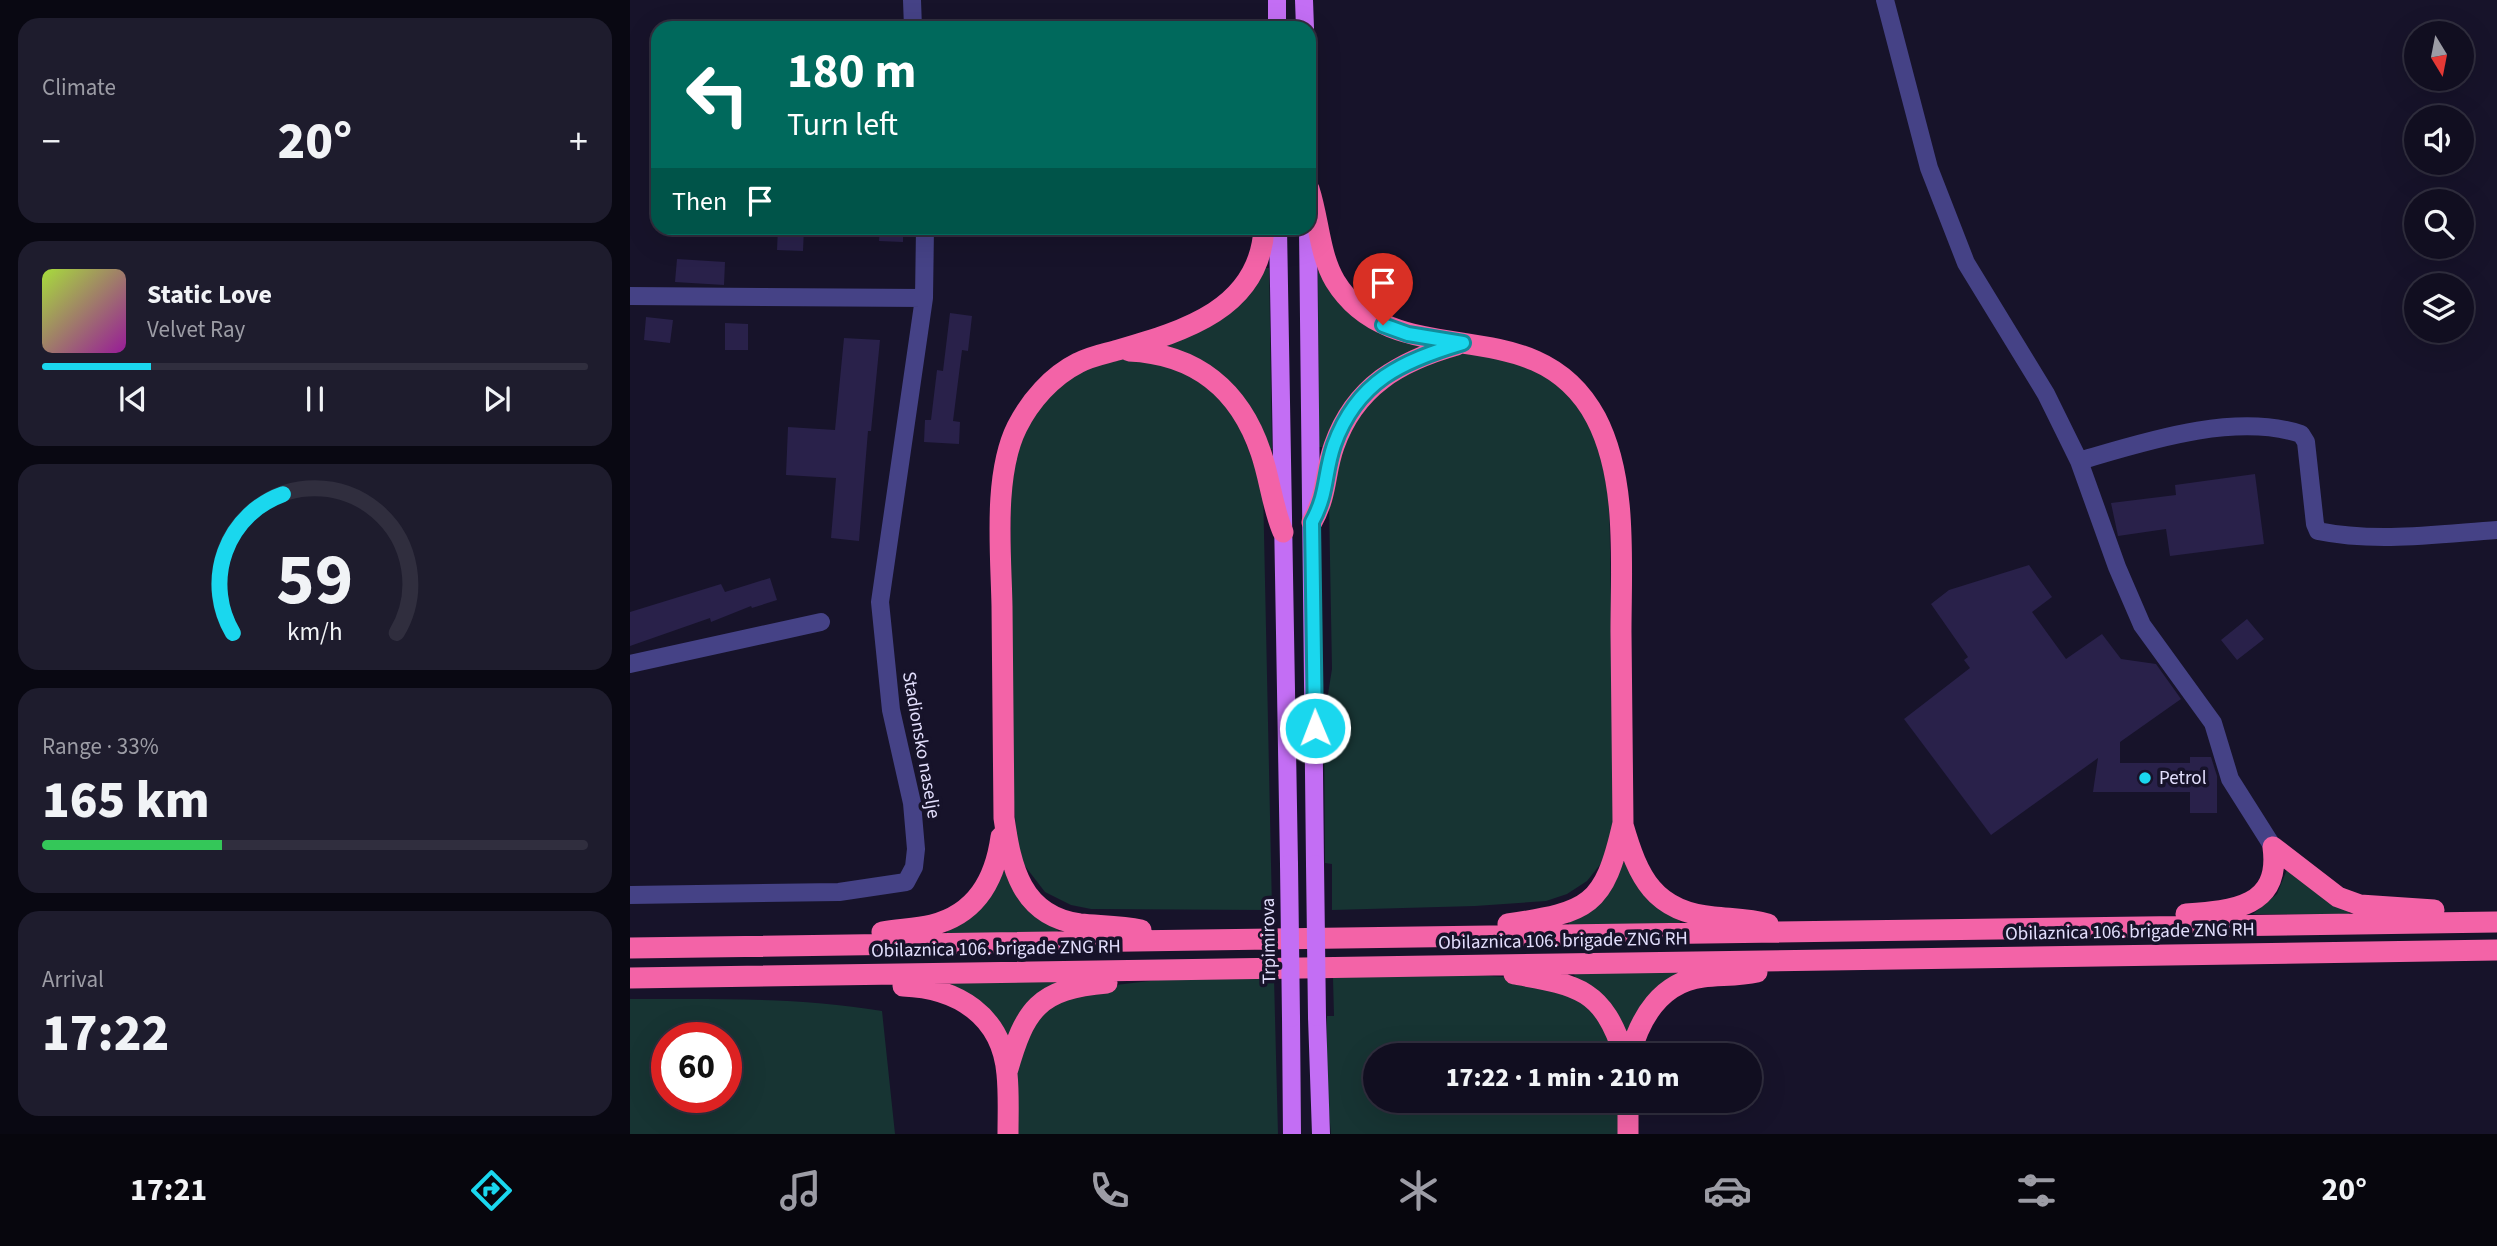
<!DOCTYPE html>
<html lang="en">
<head>
<meta charset="utf-8">
<style>
  :root { --surface:#110e20; --page:#1e1c2d; --text:#f1f3f6; --muted:#9c9ca5; --line:#302e3e; --accent:#1ad7ee }
  body { margin:0; font-family:"Source Sans 3",sans-serif; background:var(--page); color:var(--text); height:100vh; display:flex; flex-direction:column; font-size:26px; white-space:nowrap }
  * { box-sizing:border-box; margin:0 }
  p { font-size:23px; color:var(--muted) }
  .icon { flex:none; width:38px; height:38px; fill:none; stroke:currentColor; stroke-width:2; stroke-linecap:round; stroke-linejoin:round }
  .map { position:relative; flex:1; overflow:hidden }
  .drawer { display:flex; flex-direction:column; gap:18px; padding:18px; background:#090812; width:630px }
  .drawer>* { flex:none }
  .guide { position:absolute; left:21px; top:21px; width:665px; height:214px; border-radius:21px; box-shadow:0 7px 28px #0002,0 0 0 2px var(--line); background:#00695c; color:#fff; overflow:hidden }
  .needle { width:46px; rotate:170deg }
  .fabs { position:absolute; left:1774px; top:21px; display:grid; gap:14px }
  .fabs a { display:grid; place-items:center; width:70px; height:70px; border-radius:50%; background:var(--surface); box-shadow:0 7px 28px #0002,0 0 0 2px var(--line); font-size:35px }
  .speed { position:absolute; left:21px; top:1022px; display:flex; gap:14px; font-size:35px; font-weight:700; text-align:center }
  .speed>* { display:grid; place-content:center; width:91px; height:91px; border-radius:50%; background:var(--surface); box-shadow:0 7px 28px #0002,0 0 0 2px var(--line); line-height:1 }
  .speed .limit { border:10px solid #d22; background:#fff; color:#111 }
  .pin { position:absolute; display:grid; place-items:center; width:60px; height:60px; color:#fff; margin:-72px -30px; border-radius:50% 50% 50% 0; rotate:-45deg; box-shadow:0 0 7px #0007 }
  .pin .icon { rotate:45deg }
  .me { position:absolute; width:77px; margin:-38px; rotate:359deg; stroke-linejoin:round; filter:drop-shadow(0 0 5px #0008) }
  .turn { display:flex; align-items:center; gap:24px; height:147px; padding:0 21px; font-size:32px }
  .turn .icon { width:91px; height:91px; stroke-width:2.5 }
  .turn b { display:block; font-size:49px; line-height:60px }
  .then { display:flex; align-items:center; height:66px; padding:0 21px; background:#0003; gap:14px; font-size:26px }
  .big { font-size:52px; font-weight:800; line-height:1.1 }
  .drawer .widget { flex:1; display:flex; flex-direction:column; justify-content:center; gap:10px; min-width:0; padding:0 24px; border-radius:21px; background:var(--page) }
  .drawer .dial { align-items:center; gap:0 }
  .dial svg { height:182px; overflow:visible; fill:none; stroke:var(--line); stroke-width:7; stroke-linecap:round; text-anchor:middle }
  .dial text { fill:var(--text); stroke:none }
  .song { display:flex; align-items:center; gap:21px }
  .cover { width:84px; height:84px; border-radius:10px; background:linear-gradient(135deg,hsl(80 70% 55%),hsl(300 70% 35%)) }
  .played { height:7px; border-radius:4px; background:linear-gradient(90deg,var(--accent) 20%,var(--line) 20%) }
  .keys { display:flex; justify-content:space-around; direction:ltr }
  .heat { display:flex; justify-content:space-between; align-items:center; font-size:38px; direction:ltr }
  .charge { height:10px; border-radius:5px; background:linear-gradient(90deg,#34c759 33%,var(--line) 0) }
  .trip { position:absolute; left:733px; top:1043px; width:399px; height:70px; border-radius:35px; background:var(--surface); box-shadow:0 7px 28px #0002,0 0 0 2px var(--line); font-weight:800; line-height:70px; text-align:center }
  .tabs { display:flex; height:112px; justify-content:space-around; align-items:center; background:#07060d; color:var(--muted) }
  .tabs .icon { width:49px; height:49px }
  .tabs .current { color:var(--accent) }
  .tabs b { font-size:32px; color:var(--text) }
  main { display:flex; flex:1; min-height:0 }
  .map>svg:first-child { display:block }
</style>
</head>
<body>
<main>
<section class="drawer">
<div class="widget"><p>Climate</p>
<div class="heat"><a>−</a><b class="big">20°</b><a>+</a></div>
</div>
<div class="widget">
<div class="song"><i class="cover"></i><div><b>Static Love</b><p>Velvet Ray</p></div></div>
<div class="played"></div>
<div class="keys"><svg class="icon" aria-label="previous" viewBox="0 0 24 24"><path d="M18 5L8 12l10 7zM5 5v14"/></svg><svg class="icon" aria-label="pause" viewBox="0 0 24 24"><path d="M8 5v14M16 5v14"/></svg><svg class="icon" aria-label="next" viewBox="0 0 24 24"><path d="M6 5l10 7-10 7zM19 5v14"/></svg></div>
</div>
<div class="widget dial"><svg viewBox="0 0 100 80">
<path d="M14 69A42 42 0 1 1 86 69"/>
<path d="M14 69A42 42 0 0 1 36 8" stroke="#1ad7ee"/>
<text x="50" y="56" font-size="32" font-weight="700">59</text>
<text x="50" y="72" font-size="11">km/h</text>
</svg></div>
<div class="widget"><p>Range · 33%</p><b class="big">165 km</b><div class="charge"></div></div>
<div class="widget"><p>Arrival</p><b class="big">17:22</b></div>
</section>
<div class="map">
<svg width="1867" height="1134" viewBox="0 0 1867 1134">
  <rect width="100%" height="100%" fill="#17132a"/>
  <path fill="#173433" fill-rule="evenodd" d="M632,268H639L642,449H637L620,411L532,346Z
    M688,271L700,284L792,342V349L763,359L736,380L696,447H689Z
    M830,349L866,351L931,383L965,431L979,496L985,818L973,861L957,881L937,894L916,901L845,906L702,910V864L695,863L694,719L702,669L699,504L717,427L755,381Z
    M481,358H533L600,403L633,487L642,910L461,909L441,905L415,892L388,857L381,763V487L386,447L399,414L438,375Z
    M992,862H998L1049,917L1050,923L939,926V920C966,901 982,895 992,862Z
    M1658,867L1719,910V914H1623L1647,894Z
    M370,871H376L427,927L428,932L317,934V928Z
    M1054,970L996,1034C985,1007 972,990 945,979L944,973Z
    M820,973L874,977L963,1003L987,1055H746V1101H988V1134H701L697,1089V1016H704L703,978Z
    M432,977L433,983L379,1041C362,1017 350,997 322,986L321,980Z
    M644,978L648,1134H386L385,1077L406,1014L452,989L528,980Z
    M0,999C85,999 168,997 252,1011L265,1134H0ZM37,1038H96V1097H37Z"/>
  <path fill="#29214a" d="M148,228H174L173,251L147,250Z
    M250,228H273V242L249,241Z
    M47,259L95,262L94,285L45,282Z
    M320,313L342,316L338,351L332,350L323,421L330,422L329,444L294,442L295,420H301L307,370L313,371Z
    M16,317L43,320L40,343L14,340Z
    M95,323L118,324V350H95Z
    M214,338L250,340L241,431H238L229,541L201,538L206,478L156,475L158,427L205,430Z
    M1625,474L1634,544L1540,556L1536,529L1488,536L1481,503L1546,495L1545,485Z
    M1399,565L1422,597L1402,612L1436,659L1472,634L1491,659L1526,664L1551,699L1490,742V763H1560V757H1581L1587,776V813H1560V792H1463L1468,758L1361,835L1274,719L1340,668L1334,660L1338,657L1301,604L1319,590Z
    M140,578L147,600L122,608L121,606L81,622L80,618L0,646V612L91,584L95,592Z
    M1617,619L1634,639L1607,660L1591,640Z"/>
  <g fill="none" stroke-linecap="round" stroke-linejoin="round">
    <path stroke="#454286" stroke-width="18" d="M282,0L283,28
      M1255,0L1299,168L1336,263L1416,394L1449,461L1487,567L1512,625L1583,723L1600,779L1643,847
      M0,296L294,298
      M1449,461C1514,442 1604,412 1671,434L1676,442L1685,524L1688,531C1746,543 1809,534 1867,530
      M0,664L191,622
      M0,895L209,892L276,882L284,867L286,849L282,803L261,710L250,602L294,298L295,228"/>
    <path stroke="#c36ef4" stroke-width="18" d="M647,0V28
      M674,0L675,28
      M648,228L659,864
      M678,228L685,864
      M687,1017L691,1134
      M661,1018L662,1134"/>
    <path stroke="#f363a7" stroke-width="21" d="M679,189C689,219 689,254 705,281C766,380 905,303 966,418C998,479 991,564 991,632C992,696 992,759 993,823C974,907 959,912 878,924
      M499,351C566,354 610,390 631,453C640,479 642,506 653,532
      M682,522C698,493 694,474 704,446C725,386 770,361 827,345
      M993,825C1008,877 1024,912 1084,917C1103,919 1120,919 1138,924
      M1643,847L1708,897L1730,905L1804,910
      M1556,914C1603,911 1651,907 1643,847
      M511,930C491,926 471,926 450,924C391,916 381,867 374,818C373,747 372,676 372,606C371,553 363,475 387,427C400,401 422,376 448,363C461,356 474,354 488,350C554,331 630,309 634,228
      M252,932C269,929 286,929 302,925C346,914 365,880 371,837
      M0,948L1867,922
      M884,974C947,985 973,988 994,1055
      M0,978L1867,950
      M273,986C327,988 372,1015 377,1074C379,1094 378,1114 378,1134
      M1000,1055C1010,1018 1031,982 1073,977C1091,975 1109,976 1127,972
      M377,1072C395,1009 408,989 477,983
      M998,1101V1134"/>
    <path stroke="#c36ef4" stroke-width="18" d="M659,864L661,1018
      M685,864L687,1017"/>
  </g>
  <g fill="none" stroke-linecap="round" stroke-linejoin="round">
    <defs>
      <path id="route" d="M685,728L682,522C698,493 694,474 704,445C727,381 772,361 833,343L778,334L753,325"/>
    </defs>
    <use href="#route" stroke="#118c9b" stroke-width="18"/>
    <use href="#route" stroke="#1ad7ee" stroke-width="12"/>
  </g>
  <circle fill="#1ad7ee" stroke="#17132a" stroke-width="2.5" cx="1515" cy="778" r="7"/>
  <g text-anchor="middle" dominant-baseline="central" stroke-width="7" stroke-linejoin="round" paint-order="stroke">
    <g font-size="19" fill="#e3dffd" stroke="#17132a">
      <text transform="translate(291 745) rotate(80)">Stadionsko naselje</text>
      <text transform="translate(1500 932) rotate(-1)">Obilaznica 106. brigade ZNG RH</text>
      <text transform="translate(639 941) rotate(-91)">Trpimirova</text>
      <text transform="translate(933 941) rotate(-1)">Obilaznica 106. brigade ZNG RH</text>
      <text transform="translate(366 949) rotate(-1)">Obilaznica 106. brigade ZNG RH</text>
    </g>
    <g font-size="19" fill="#e3dffd" stroke="#17132a" text-anchor="start">
      <text x="1529" y="778">Petrol</text>
    </g>
  </g>
</svg>
<div class="fabs">
<a><svg class="needle" viewBox="-14 -14 28 28"><path d="M0-13l5 13h-10z" fill="#e53935"/><path d="M0 13l5-13h-10z" fill="#9c9ca5"/></svg></a>
<a><svg class="icon" aria-label="sound" viewBox="0 0 24 24"><path d="M4 9h4l5-4v14l-5-4H4zM17 9q2 3 0 6"/></svg></a>
<a><svg class="icon" aria-label="search" viewBox="0 0 24 24"><circle cx="10" cy="10" r="6"/><path d="M15 15l6 6"/></svg></a>
<a><svg class="icon" aria-label="layers" viewBox="0 0 24 24"><path d="M12 4l9 5-9 5-9-5zM3 14l9 5 9-5"/></svg></a>
</div>
<div class="speed"><div class="limit">60</div></div>
<div class="pin" style="left:753px;top:325px;background:#d93025"><svg class="icon" aria-label="arrive" viewBox="0 0 24 24"><path d="M6 21V4h12l-3 4 3 4H6"/></svg></div>
<svg class="me" style="left:685px;top:728px" viewBox="-20 -20 40 40"><circle r="17" fill="#1ad7ee" stroke="#fff" stroke-width="3"/><path d="M0-11L8 9 0 5-8 9z" fill="#fff"/></svg>
<div class="trip">17:22 · 1 min · 210 m</div>
<div class="guide">
<div class="turn"><svg class="icon" aria-label="left" viewBox="0 0 24 24"><path d="M17 20v-9H6M10 6l-5 5 5 5"/></svg><div><b>180 m</b>Turn left</div></div>
<div class="then">Then<svg class="icon" aria-label="arrive" viewBox="0 0 24 24"><path d="M6 21V4h12l-3 4 3 4H6"/></svg></div>
</div>
</div>
</main>
<nav class="tabs">
<b>17:21</b>
<svg class="icon current" aria-label="directions" viewBox="0 0 24 24"><path d="M12 3l9 9-9 9-9-9zM9 14v-3h6M13 9l2 2-2 2"/></svg>
<svg class="icon" aria-label="music" viewBox="0 0 24 24"><path d="M9 18V5l10-2v13"/><circle cx="6" cy="18" r="3"/><circle cx="16" cy="16" r="3"/></svg>
<svg class="icon" aria-label="phone" viewBox="0 0 24 24"><path d="M5 4h4l2 5-3 2q2 4 5 5l2-3 5 2v4C11 20 4 13 5 4z"/></svg>
<svg class="icon" aria-label="climate" viewBox="0 0 24 24"><path d="M12 3v18M4 7l16 10M4 17L20 7"/></svg>
<svg class="icon" aria-label="car" viewBox="0 0 24 24"><path d="M5 17H2v-5l4-1 3-4h7l3 4 3 1v5h-3M9 17h6M6 11h13"/><circle cx="7" cy="17" r="2"/><circle cx="17" cy="17" r="2"/></svg>
<svg class="icon" aria-label="filters" viewBox="0 0 24 24"><path d="M4 7h16M4 17h16"/><circle cx="9" cy="7" r="2"/><circle cx="15" cy="17" r="2"/></svg>
<b>20°</b>
</nav>
</body>
</html>
